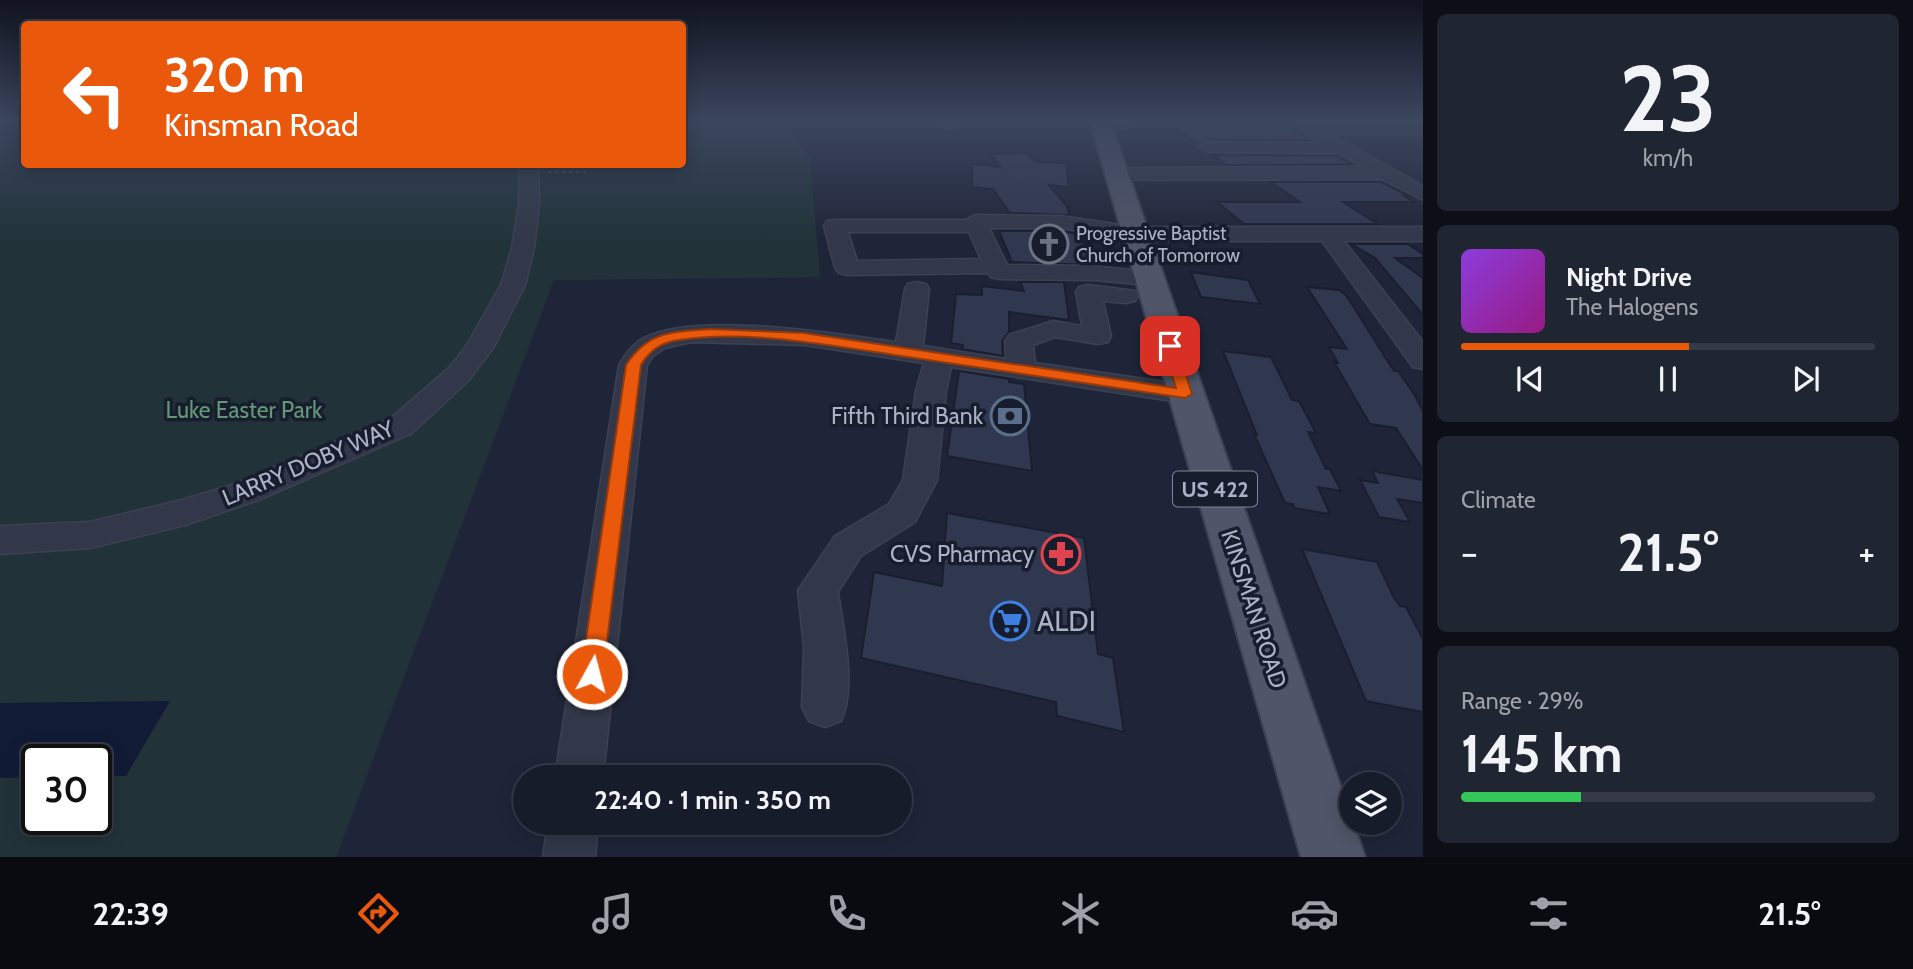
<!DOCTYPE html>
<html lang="en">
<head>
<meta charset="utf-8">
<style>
  :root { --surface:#171c2a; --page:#202532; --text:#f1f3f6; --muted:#9ea1a8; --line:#363a47; --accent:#ea580c }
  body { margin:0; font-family:Cabin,sans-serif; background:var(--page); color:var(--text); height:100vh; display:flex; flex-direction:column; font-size:26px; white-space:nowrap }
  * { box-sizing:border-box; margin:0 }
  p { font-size:23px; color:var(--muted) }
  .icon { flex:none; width:38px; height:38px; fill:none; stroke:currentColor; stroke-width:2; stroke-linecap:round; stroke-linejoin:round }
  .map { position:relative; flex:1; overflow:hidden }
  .panel { display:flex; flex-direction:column; gap:14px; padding:14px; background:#0d0f17; width:490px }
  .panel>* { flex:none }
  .guide { position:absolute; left:21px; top:21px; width:665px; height:147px; border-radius:7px; box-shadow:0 4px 18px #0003,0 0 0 2px var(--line); background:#ea580c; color:#fff; overflow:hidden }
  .tools { position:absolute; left:1339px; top:772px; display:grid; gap:14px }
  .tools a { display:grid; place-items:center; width:63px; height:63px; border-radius:50%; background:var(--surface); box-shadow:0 4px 18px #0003,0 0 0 2px var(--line); font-size:35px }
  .speed { position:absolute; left:21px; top:744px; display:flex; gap:14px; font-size:35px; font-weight:700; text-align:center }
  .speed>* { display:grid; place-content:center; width:91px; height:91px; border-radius:50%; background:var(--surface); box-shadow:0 4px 18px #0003,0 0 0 2px var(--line); line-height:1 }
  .speed .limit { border:4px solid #111; border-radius:10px; background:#fff; color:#111 }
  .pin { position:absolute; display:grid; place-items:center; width:60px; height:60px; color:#fff; margin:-30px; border-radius:14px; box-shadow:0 4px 10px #0006 }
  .me { position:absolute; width:77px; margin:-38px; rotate:7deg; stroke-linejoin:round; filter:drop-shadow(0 0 5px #0008) }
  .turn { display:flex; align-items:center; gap:24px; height:147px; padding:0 28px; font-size:32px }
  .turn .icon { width:91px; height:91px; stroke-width:2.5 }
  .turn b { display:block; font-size:49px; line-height:60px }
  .big { font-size:52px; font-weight:700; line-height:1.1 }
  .panel .widget { flex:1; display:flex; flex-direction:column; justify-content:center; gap:10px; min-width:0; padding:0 24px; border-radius:10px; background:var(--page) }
  .panel .dial { align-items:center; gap:0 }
  .dial b { font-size:91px; line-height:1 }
  .song { display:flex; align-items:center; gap:21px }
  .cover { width:84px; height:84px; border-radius:10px; background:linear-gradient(135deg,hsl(270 70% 55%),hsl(310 70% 35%)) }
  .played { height:7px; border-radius:4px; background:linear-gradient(90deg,var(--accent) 55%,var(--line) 55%) }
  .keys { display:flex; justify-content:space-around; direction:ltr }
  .heat { display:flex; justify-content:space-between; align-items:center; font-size:38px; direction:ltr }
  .charge { height:10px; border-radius:5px; background:linear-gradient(90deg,#34c759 29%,var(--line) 0) }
  .trip { position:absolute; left:513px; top:765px; width:399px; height:70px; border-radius:35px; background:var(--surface); box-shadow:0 4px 18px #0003,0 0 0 2px var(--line); font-weight:700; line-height:70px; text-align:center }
  .dock { display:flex; height:112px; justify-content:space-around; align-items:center; background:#090b11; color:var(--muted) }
  .dock .icon { width:49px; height:49px }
  .dock .active { color:var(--accent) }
  .dock b { font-size:32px; color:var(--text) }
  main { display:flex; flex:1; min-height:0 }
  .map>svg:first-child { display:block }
</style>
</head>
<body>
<main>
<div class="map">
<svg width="1423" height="857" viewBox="0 0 1423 857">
  <rect width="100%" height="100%" fill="#1f2538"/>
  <path fill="#213339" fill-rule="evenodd" d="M0,121H24V164H682L683,121H785L810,159L820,277L554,280L336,857H0ZM37,760H96V819H37Z"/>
  <path fill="#121b36" d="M170,701L126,776H96V760H37V777L0,778V703Z"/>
  <path fill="#303850" stroke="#1a1f2f" stroke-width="2" d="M1167,121L1282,122L1310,140L1207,139L1198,144Z
    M1027,153L1035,162L1066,163L1069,187L1049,185L1066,205L1070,215L1010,213L993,189L972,187V164L1001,167L990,154Z
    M1213,155L1337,156L1353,164L1227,165Z
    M1271,182H1381L1409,196H1404L1414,202H1343L1378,224H1244L1217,202H1300Z
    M999,231H1061L1078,234L1082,242L1116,266L1012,262Z
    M1351,244H1408L1423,254V258H1395L1423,278V315L1375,258Z
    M1191,272L1248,280L1260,304L1201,297Z
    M1020,282H1064L1069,320L1009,312V332L1002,341L1003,356L962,349L963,345L951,343L956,294L982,295V286L1024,291Z
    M1307,287L1339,290L1346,295L1394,371H1398L1414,394L1423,411V470L1396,428L1370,424L1334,362L1338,363L1329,347L1347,349Z
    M1223,351L1271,357L1292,400L1299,401L1316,433L1308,432L1326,469H1330L1341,491L1318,487L1330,514L1294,508L1293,504L1285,503L1254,434L1257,435Z
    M959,371L1009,379V382L1024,384L1032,471L947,456Z
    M1372,471L1423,480V503L1397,499L1410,522L1379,517L1360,480L1378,483Z
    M947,513L1084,538L1098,654L1113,658L1124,732L1057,716L1056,702L861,658L874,572L942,586Z
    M1302,549L1377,562L1394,598L1400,606L1406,607L1423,639V712L1366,701Z"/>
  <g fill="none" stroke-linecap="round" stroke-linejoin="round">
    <defs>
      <path id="minor" d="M925,121H970L971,122C962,130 933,129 925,121Z
        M1093,121H1143C1132,131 1109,129 1094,125Z
        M1286,121L1423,123V133H1328L1423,186V200L1382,179L1117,180L1108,174L1117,168L1363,167L1338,153L1207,152L1198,147L1207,142L1319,143Z
        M520,164H538L539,204L534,248L525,285L493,348L469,380L412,433L256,501L185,525L90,548L0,554V526L90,522L182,500L232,485L390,419L449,368L467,345L501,285L512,248L519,204Z
        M975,215L1061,216L1134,227H1423V241H1344L1423,342V369L1413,367L1322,241H1134L1061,228H989L1007,265L1094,266L1157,273L1160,278L1157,283L1148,285L1094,280L999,279L991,277L988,273L847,275L839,273L835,268L824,226L827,221L835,220H965ZM848,232H969L981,259L857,261Z
        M917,282L926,284L929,289L923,346L1006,359L1005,341L1009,335L1053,321L1082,326L1076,292L1079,287L1088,285L1135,291L1138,296L1135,301L1126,303L1103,301L1111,336L1108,342L1098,344L1055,337L1033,345L1035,363L1185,385L1196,388L1200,394L1196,400L1185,403L951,367L946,391L937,480L915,522L861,556L838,592C843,629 857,687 841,721L825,727L809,721L802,707L804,647L798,590L835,536L889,504L903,480L916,391L924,363L805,345L691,342L665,348L653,356L647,365L603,777H555L619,365C626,354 632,344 644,338C697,311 836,334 896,342L905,289L908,284Z
        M548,822H598L595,857H543Z"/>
      <path id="major" d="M1090,121H1110L1365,857H1301Z"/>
    </defs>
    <use href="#minor" stroke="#3c4152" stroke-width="3"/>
    <use href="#major" stroke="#3c4152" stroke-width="4"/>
    <path stroke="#394c52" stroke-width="2" stroke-dasharray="3.5 3.5" stroke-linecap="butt" d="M548,172H585L587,164
      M564,172L566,164"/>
    <use href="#minor" fill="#323849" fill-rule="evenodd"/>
    <use href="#major" fill="#505669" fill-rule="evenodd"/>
  </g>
  <linearGradient id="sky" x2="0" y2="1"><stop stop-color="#11141f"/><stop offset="0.5" stop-color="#3c465e"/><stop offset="1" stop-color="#3c465e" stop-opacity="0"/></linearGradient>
  <rect width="1423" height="241" fill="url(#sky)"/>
  <path fill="#ea580c" stroke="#983908" stroke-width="2" d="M709,329L804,333L1176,388L1163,346L1170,342L1177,346L1192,394L1185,398C1090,384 996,370 901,356C834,346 746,329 679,340C662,342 649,351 641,365L603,674L600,681L592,684L584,681L581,674L626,365C648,331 672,332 709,329Z"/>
  <defs>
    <symbol id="church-ring" viewBox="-11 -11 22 22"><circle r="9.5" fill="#181d2d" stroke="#6b7280" stroke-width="1.5"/><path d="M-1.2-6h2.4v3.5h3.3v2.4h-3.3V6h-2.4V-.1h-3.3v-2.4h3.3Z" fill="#6b7280"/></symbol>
    <symbol id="bank-ring" viewBox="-11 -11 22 22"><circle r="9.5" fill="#181d2d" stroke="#5c6f8a" stroke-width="1.5"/><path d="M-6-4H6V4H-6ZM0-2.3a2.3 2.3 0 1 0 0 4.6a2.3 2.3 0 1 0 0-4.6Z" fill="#5c6f8a"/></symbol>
    <symbol id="pharmacy-ring" viewBox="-11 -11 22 22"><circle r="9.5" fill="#181d2d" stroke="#e0444e" stroke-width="1.5"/><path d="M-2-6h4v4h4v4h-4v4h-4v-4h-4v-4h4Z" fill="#e0444e"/></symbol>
    <symbol id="supermarket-ring" viewBox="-11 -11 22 22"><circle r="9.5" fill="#181d2d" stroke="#3f7fe0" stroke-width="1.5"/><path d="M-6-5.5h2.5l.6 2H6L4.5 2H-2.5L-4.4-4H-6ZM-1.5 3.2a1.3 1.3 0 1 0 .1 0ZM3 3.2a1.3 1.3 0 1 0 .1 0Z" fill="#3f7fe0"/></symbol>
  </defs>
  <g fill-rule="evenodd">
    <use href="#church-ring" x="1027" y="222" width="44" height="44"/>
    <use href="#bank-ring" x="988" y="394" width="44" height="44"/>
    <use href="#pharmacy-ring" x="1039" y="532" width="44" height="44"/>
    <use href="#supermarket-ring" x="988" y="599" width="44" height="44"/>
  </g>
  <g text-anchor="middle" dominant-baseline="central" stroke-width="7" stroke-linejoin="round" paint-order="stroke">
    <g font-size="19" fill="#acb2c6" stroke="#181d2d" text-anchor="start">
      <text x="1076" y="233">Progressive Baptist<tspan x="1076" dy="22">Church of Tomorrow</tspan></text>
    </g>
    <rect fill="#181d2d" stroke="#808598" stroke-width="2" x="1173" y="471.5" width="84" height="35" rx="5"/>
    <g font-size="21" font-weight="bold" fill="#acb2c6">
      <text x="1215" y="489">US 422</text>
    </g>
    <g font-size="23" fill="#639777" stroke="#181d2d">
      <text x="244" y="410">Luke Easter Park</text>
    </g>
    <g font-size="23" fill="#acb2c6" stroke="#181d2d" text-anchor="end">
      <text x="983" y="416">Fifth Third Bank</text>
      <text x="1034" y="554">CVS Pharmacy</text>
    </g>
    <g font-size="23" fill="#acb2c6" stroke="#181d2d">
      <text transform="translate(308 463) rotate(-23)">LARRY DOBY WAY</text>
      <text transform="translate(1254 609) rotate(72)">KINSMAN ROAD</text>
    </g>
    <g font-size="28" fill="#acb2c6" stroke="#181d2d" text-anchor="start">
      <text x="1037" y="621">ALDI</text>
    </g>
  </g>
</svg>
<div class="tools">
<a><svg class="icon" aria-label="layers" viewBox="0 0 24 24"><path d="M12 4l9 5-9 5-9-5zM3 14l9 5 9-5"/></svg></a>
</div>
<div class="speed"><div class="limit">30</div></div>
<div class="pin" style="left:1170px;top:346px;background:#d93025"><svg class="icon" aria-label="arrive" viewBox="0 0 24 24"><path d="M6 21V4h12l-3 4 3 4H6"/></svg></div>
<svg class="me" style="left:592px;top:674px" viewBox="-20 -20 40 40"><circle r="17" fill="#ea580c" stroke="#fff" stroke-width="3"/><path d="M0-11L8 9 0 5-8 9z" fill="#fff"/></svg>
<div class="trip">22:40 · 1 min · 350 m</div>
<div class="guide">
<div class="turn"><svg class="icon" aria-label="left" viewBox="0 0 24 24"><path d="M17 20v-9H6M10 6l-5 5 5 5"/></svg><div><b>320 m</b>Kinsman Road</div></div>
</div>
</div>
<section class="panel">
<div class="widget dial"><b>23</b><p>km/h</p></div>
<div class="widget">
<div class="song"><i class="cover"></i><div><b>Night Drive</b><p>The Halogens</p></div></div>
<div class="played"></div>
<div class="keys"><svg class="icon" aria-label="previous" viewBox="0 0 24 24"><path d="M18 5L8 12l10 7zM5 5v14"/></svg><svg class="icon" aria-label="pause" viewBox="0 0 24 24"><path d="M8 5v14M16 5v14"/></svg><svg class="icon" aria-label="next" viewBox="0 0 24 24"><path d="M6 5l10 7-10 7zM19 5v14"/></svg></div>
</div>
<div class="widget"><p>Climate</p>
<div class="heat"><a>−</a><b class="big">21.5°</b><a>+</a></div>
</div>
<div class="widget"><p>Range · 29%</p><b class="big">145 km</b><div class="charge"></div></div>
</section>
</main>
<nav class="dock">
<b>22:39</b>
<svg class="icon active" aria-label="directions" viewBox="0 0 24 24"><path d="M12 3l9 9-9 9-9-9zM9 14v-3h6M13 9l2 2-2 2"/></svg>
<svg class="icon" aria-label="music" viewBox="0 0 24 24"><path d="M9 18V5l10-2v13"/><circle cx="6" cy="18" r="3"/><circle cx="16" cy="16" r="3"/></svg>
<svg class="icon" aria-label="phone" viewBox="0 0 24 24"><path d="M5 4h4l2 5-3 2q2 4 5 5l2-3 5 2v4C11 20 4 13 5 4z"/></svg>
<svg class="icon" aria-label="climate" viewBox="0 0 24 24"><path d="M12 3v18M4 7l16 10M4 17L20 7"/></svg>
<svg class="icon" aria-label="car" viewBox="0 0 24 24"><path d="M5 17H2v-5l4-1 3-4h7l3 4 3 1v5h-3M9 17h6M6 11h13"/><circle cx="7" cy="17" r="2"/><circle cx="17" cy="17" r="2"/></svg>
<svg class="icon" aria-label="filters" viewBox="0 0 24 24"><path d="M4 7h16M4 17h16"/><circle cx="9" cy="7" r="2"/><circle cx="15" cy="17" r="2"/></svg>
<b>21.5°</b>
</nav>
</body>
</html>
